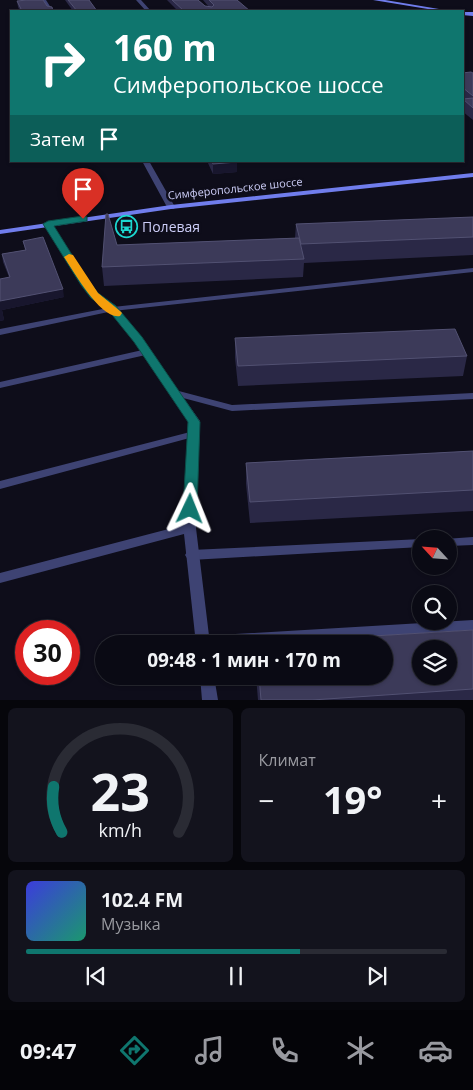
<!DOCTYPE html>
<html lang="ru">
<head>
<meta charset="utf-8">
<style>
  :root { --surface:#0a0a14; --page:#13131d; --text:#f1f3f6; --muted:#999aa0; --line:#2a2b34; --accent:#0f766e }
  body { margin:0; font-family:"Open Sans",sans-serif; background:var(--page); color:var(--text); height:100vh; display:flex; flex-direction:column; font-size:19px; white-space:nowrap }
  * { box-sizing:border-box; margin:0 }
  p { font-size:16px; color:var(--muted) }
  .icon { flex:none; width:28px; height:28px; fill:none; stroke:currentColor; stroke-width:2; stroke-linecap:round; stroke-linejoin:round }
  .map { position:relative; height:700px; overflow:hidden }
  .sheet { display:flex; flex-direction:column; gap:8px; padding:8px; background:#06060b; flex:1 }
  .sheet>* { flex:none }
  .banner { position:absolute; left:10px; top:10px; width:454px; height:152px; border-radius:0px; box-shadow:0 1px 4px #0004,0 0 0 1px var(--line); background:#0f766e; color:#fff; overflow:hidden }
  .needle { width:32px; rotate:296deg }
  .tools { position:absolute; left:412px; top:530px; display:grid; gap:10px }
  .tools a { display:grid; place-items:center; width:45px; height:45px; border-radius:50%; background:var(--surface); box-shadow:0 1px 4px #0004,0 0 0 1px var(--line); font-size:25px }
  .speed { position:absolute; left:15px; top:620px; display:flex; gap:10px; font-size:25px; font-weight:700; text-align:center }
  .speed>* { display:grid; place-content:center; width:65px; height:65px; border-radius:50%; background:var(--surface); box-shadow:0 1px 4px #0004,0 0 0 1px var(--line); line-height:1 }
  .speed .limit { border:8px solid #d22; background:#fff; color:#111 }
  .pin { position:absolute; display:grid; place-items:center; width:42px; height:42px; color:#fff; margin:-51px -21px; border-radius:50% 50% 50% 0; rotate:-45deg; box-shadow:0 0 5px #0007 }
  .pin .icon { rotate:45deg }
  .me { position:absolute; width:55px; margin:-28px; rotate:2deg; stroke-linejoin:round; filter:drop-shadow(0 0 4px #0008) }
  .turn { display:flex; align-items:center; gap:18px; height:105px; padding:0 20px; font-size:22px }
  .turn .icon { width:65px; height:65px; stroke-width:2.5 }
  .turn b { display:block; font-size:35px; line-height:42px }
  .then { display:flex; align-items:center; height:48px; padding:0 20px; background:#0003; gap:10px; font-size:19px }
  .big { font-size:38px; font-weight:700; line-height:1.1 }
  .sheet .widget { flex:1; display:flex; flex-direction:column; justify-content:center; gap:8px; min-width:0; padding:0 18px; border-radius:8px; background:var(--page) }
  .sheet .dial { align-items:center; gap:0 }
  .dial svg { height:130px; overflow:visible; fill:none; stroke:var(--line); stroke-width:7; stroke-linecap:round; text-anchor:middle }
  .dial text { fill:var(--text); stroke:none }
  .song { display:flex; align-items:center; gap:15px }
  .cover { width:60px; height:60px; border-radius:8px; background:linear-gradient(135deg,hsl(240 70% 55%),hsl(160 70% 35%)) }
  .played { height:5px; border-radius:2px; background:linear-gradient(90deg,var(--accent) 65%,var(--line) 65%) }
  .keys { display:flex; justify-content:space-around; direction:ltr }
  .heat { display:flex; justify-content:space-between; align-items:center; font-size:28px; direction:ltr }
  .sheet .tiles { flex:1; display:grid; gap:8px; grid-template-columns:1fr 1fr }
  .widget:last-child { grid-column:span 2 }
  .trip { position:absolute; left:95px; top:635px; width:298px; height:50px; border-radius:25px; background:var(--surface); box-shadow:0 1px 4px #0004,0 0 0 1px var(--line); font-weight:700; line-height:50px; text-align:center }
  .tab-bar { display:flex; height:80px; justify-content:space-around; align-items:center; background:#040408; color:var(--muted) }
  .tab-bar .icon { width:35px; height:35px }
  .tab-bar .selected { color:var(--accent) }
  .tab-bar b { font-size:22px; color:var(--text) }
  .map>svg:first-child { display:block }
</style>
</head>
<body>
<div class="map">
<svg width="473" height="700" viewBox="0 0 473 700">
  <rect width="100%" height="100%" fill="#0e0d1a"/>
  <g fill="none" stroke-linecap="round" stroke-linejoin="round">
    <path fill="#3e4373" fill-rule="evenodd" d="M473,268V272L113,311L0,335V329L113,307Z
      M147,349L151,352L150,354L0,388V382Z
      M175,390L232,405L473,393V399L232,411L172,395L170,393Z
      M194,431L197,432L199,434L197,436L0,489V481Z
      M473,537V545L449,546V539H445Z
      M422,539L421,547L191,560L187,558L185,555L187,552L191,550Z
      M473,620V630L248,644H197L196,641L198,637L202,636Z"/>
    <path fill="#3e4373" fill-rule="evenodd" d="M42,0H46L53,11H49Z
      M136,0H141L151,11H146Z
      M142,161H149L175,207L174,209H171L167,207Z
      M45,222H51L89,282L97,293L116,307L141,338L200,421L196,528L210,644H196L184,534L0,583V573L184,525L188,421L135,342L110,311L91,297L82,285L44,224Z
      M200,676H214L218,700H202Z"/>
    <path fill="#707dec" fill-rule="evenodd" d="M373,0H385L451,11H440Z
      M462,12H473V16L462,15Z
      M473,173V177L171,209L0,234V230L171,205Z"/>
  </g>
  <path fill="#2a2846" d="M65,0H89L97,11H73Z
    M167,0H198L205,6L209,7L203,0H237L250,11H178Z
    M17,1L47,6L53,11H20L18,7Z
    M462,73H473V120L462,111Z
    M207,161H237V172L213,174Z
    M473,215V255L304,263L303,277L104,286L102,267L117,245L295,238L296,224L473,217Z
    M23,241L64,297L2,310L4,320L0,321V279L9,277L3,262L2,254L25,250Z
    M235,338L467,356L463,376L238,386L235,358Z
    M473,451V511L250,523L246,484V463Z
    M473,630V700H258L256,676H384Z"/>
  <path fill="#18162d" d="M237,162V172L213,174V164Z
    M63,289L64,297L2,310L4,320L0,321V301Z"/>
  <path fill="#3c3a59" stroke="#525172" fill-rule="evenodd" d="M27,0H43L47,6L52,7L53,11H22L17,1Z
    M68,0H89L97,11H77Z
    M172,0H198L205,6L212,7L214,5L209,0H237L250,11H184Z
    M471,72L473,73V96L462,87V73Z
    M473,98V108L463,99Z
    M211,161H237V162L213,164Z
    M106,214H108L117,245L299,238L304,259L102,267Z
    M473,217V237L301,244L296,224Z
    M43,237L63,289L0,301V279L10,277L2,254L26,250L23,241Z
    M455,329L467,356L238,366L235,338Z
    M473,451V490L250,502L246,463Z
    M473,630V689L312,700H261L259,676H384V644L256,643ZM421,649H449V676H421Z"/>
  <path fill="#0f766e" stroke="#0a4d48" d="M83,216L87,217V221L54,226L89,282L98,293L116,306L142,337L200,422L197,509L195,513L190,514L185,513L183,509L188,422L134,342L109,311L91,298L81,285L43,224L48,221Z"/>
  <path fill="#f59e0b" d="M69,254L73,255L98,293L120,311L122,313L120,316C101,320 74,272 64,257Z"/>
  <defs>
    <symbol id="bus-ring" viewBox="-11 -11 22 22"><circle r="9.5" fill="#0e0d1a" stroke="#1cd6cf" stroke-width="1.5"/><path d="M-5-6H5V4H4V6H2V4H-2V6H-4V4H-5ZM-3.5-4V0h7V-4ZM-3.5 1.2v1.5H-2V1.2ZM2 1.2v1.5H3.5V1.2Z" fill="#1cd6cf"/></symbol>
  </defs>
  <g fill-rule="evenodd">
    <use href="#bus-ring" x="114" y="214" width="25" height="25"/>
  </g>
  <g text-anchor="middle" dominant-baseline="central" stroke-width="5" stroke-linejoin="round" paint-order="stroke">
    <g font-size="11" fill="#cdcef8" stroke="#0e0d1a">
      <text transform="translate(235 188) rotate(-6)">Симферопольское шоссе</text>
    </g>
    <g font-size="14" fill="#cdcef8" stroke="#0e0d1a" text-anchor="start">
      <text x="142" y="226">Полевая</text>
    </g>
  </g>
</svg>
<div class="tools">
<a><svg class="needle" viewBox="-14 -14 28 28"><path d="M0-13l5 13h-10z" fill="#e53935"/><path d="M0 13l5-13h-10z" fill="#999aa0"/></svg></a>
<a><svg class="icon" aria-label="search" viewBox="0 0 24 24"><circle cx="10" cy="10" r="6"/><path d="M15 15l6 6"/></svg></a>
<a><svg class="icon" aria-label="layers" viewBox="0 0 24 24"><path d="M12 4l9 5-9 5-9-5zM3 14l9 5 9-5"/></svg></a>
</div>
<div class="speed"><div class="limit">30</div></div>
<div class="pin" style="left:83px;top:219px;background:#d93025"><svg class="icon" aria-label="arrive" viewBox="0 0 24 24"><path d="M6 21V4h12l-3 4 3 4H6"/></svg></div>
<svg class="me" style="left:190px;top:509px" viewBox="-20 -20 40 40"><path d="M0-17L14 15 0 8-14 15z" fill="#0f766e" stroke="#fff" stroke-width="4"/></svg>
<div class="trip">09:48 · 1 мин · 170 m</div>
<div class="banner">
<div class="turn"><svg class="icon" aria-label="right" viewBox="0 0 24 24"><path d="M7 20v-9h11M14 6l5 5-5 5"/></svg><div><b>160 m</b>Симферопольское шоссе</div></div>
<div class="then">Затем<svg class="icon" aria-label="arrive" viewBox="0 0 24 24"><path d="M6 21V4h12l-3 4 3 4H6"/></svg></div>
</div>
</div>
<section class="sheet">
<div class="tiles">
<div class="widget dial"><svg viewBox="0 0 100 80">
<path d="M14 69A42 42 0 1 1 86 69"/>
<path d="M14 69A42 42 0 0 1 9 41" stroke="#0f766e"/>
<text x="50" y="56" font-size="32" font-weight="700">23</text>
<text x="50" y="72" font-size="11">km/h</text>
</svg></div>
<div class="widget"><p>Климат</p>
<div class="heat"><a>−</a><b class="big">19°</b><a>+</a></div>
</div>
<div class="widget">
<div class="song"><i class="cover"></i><div><b>102.4 FM</b><p>Музыка</p></div></div>
<div class="played"></div>
<div class="keys"><svg class="icon" aria-label="previous" viewBox="0 0 24 24"><path d="M18 5L8 12l10 7zM5 5v14"/></svg><svg class="icon" aria-label="pause" viewBox="0 0 24 24"><path d="M8 5v14M16 5v14"/></svg><svg class="icon" aria-label="next" viewBox="0 0 24 24"><path d="M6 5l10 7-10 7zM19 5v14"/></svg></div>
</div>
</div>
</section>
<nav class="tab-bar">
<b>09:47</b>
<svg class="icon selected" aria-label="directions" viewBox="0 0 24 24"><path d="M12 3l9 9-9 9-9-9zM9 14v-3h6M13 9l2 2-2 2"/></svg>
<svg class="icon" aria-label="music" viewBox="0 0 24 24"><path d="M9 18V5l10-2v13"/><circle cx="6" cy="18" r="3"/><circle cx="16" cy="16" r="3"/></svg>
<svg class="icon" aria-label="phone" viewBox="0 0 24 24"><path d="M5 4h4l2 5-3 2q2 4 5 5l2-3 5 2v4C11 20 4 13 5 4z"/></svg>
<svg class="icon" aria-label="climate" viewBox="0 0 24 24"><path d="M12 3v18M4 7l16 10M4 17L20 7"/></svg>
<svg class="icon" aria-label="car" viewBox="0 0 24 24"><path d="M5 17H2v-5l4-1 3-4h7l3 4 3 1v5h-3M9 17h6M6 11h13"/><circle cx="7" cy="17" r="2"/><circle cx="17" cy="17" r="2"/></svg>
</nav>
</body>
</html>
